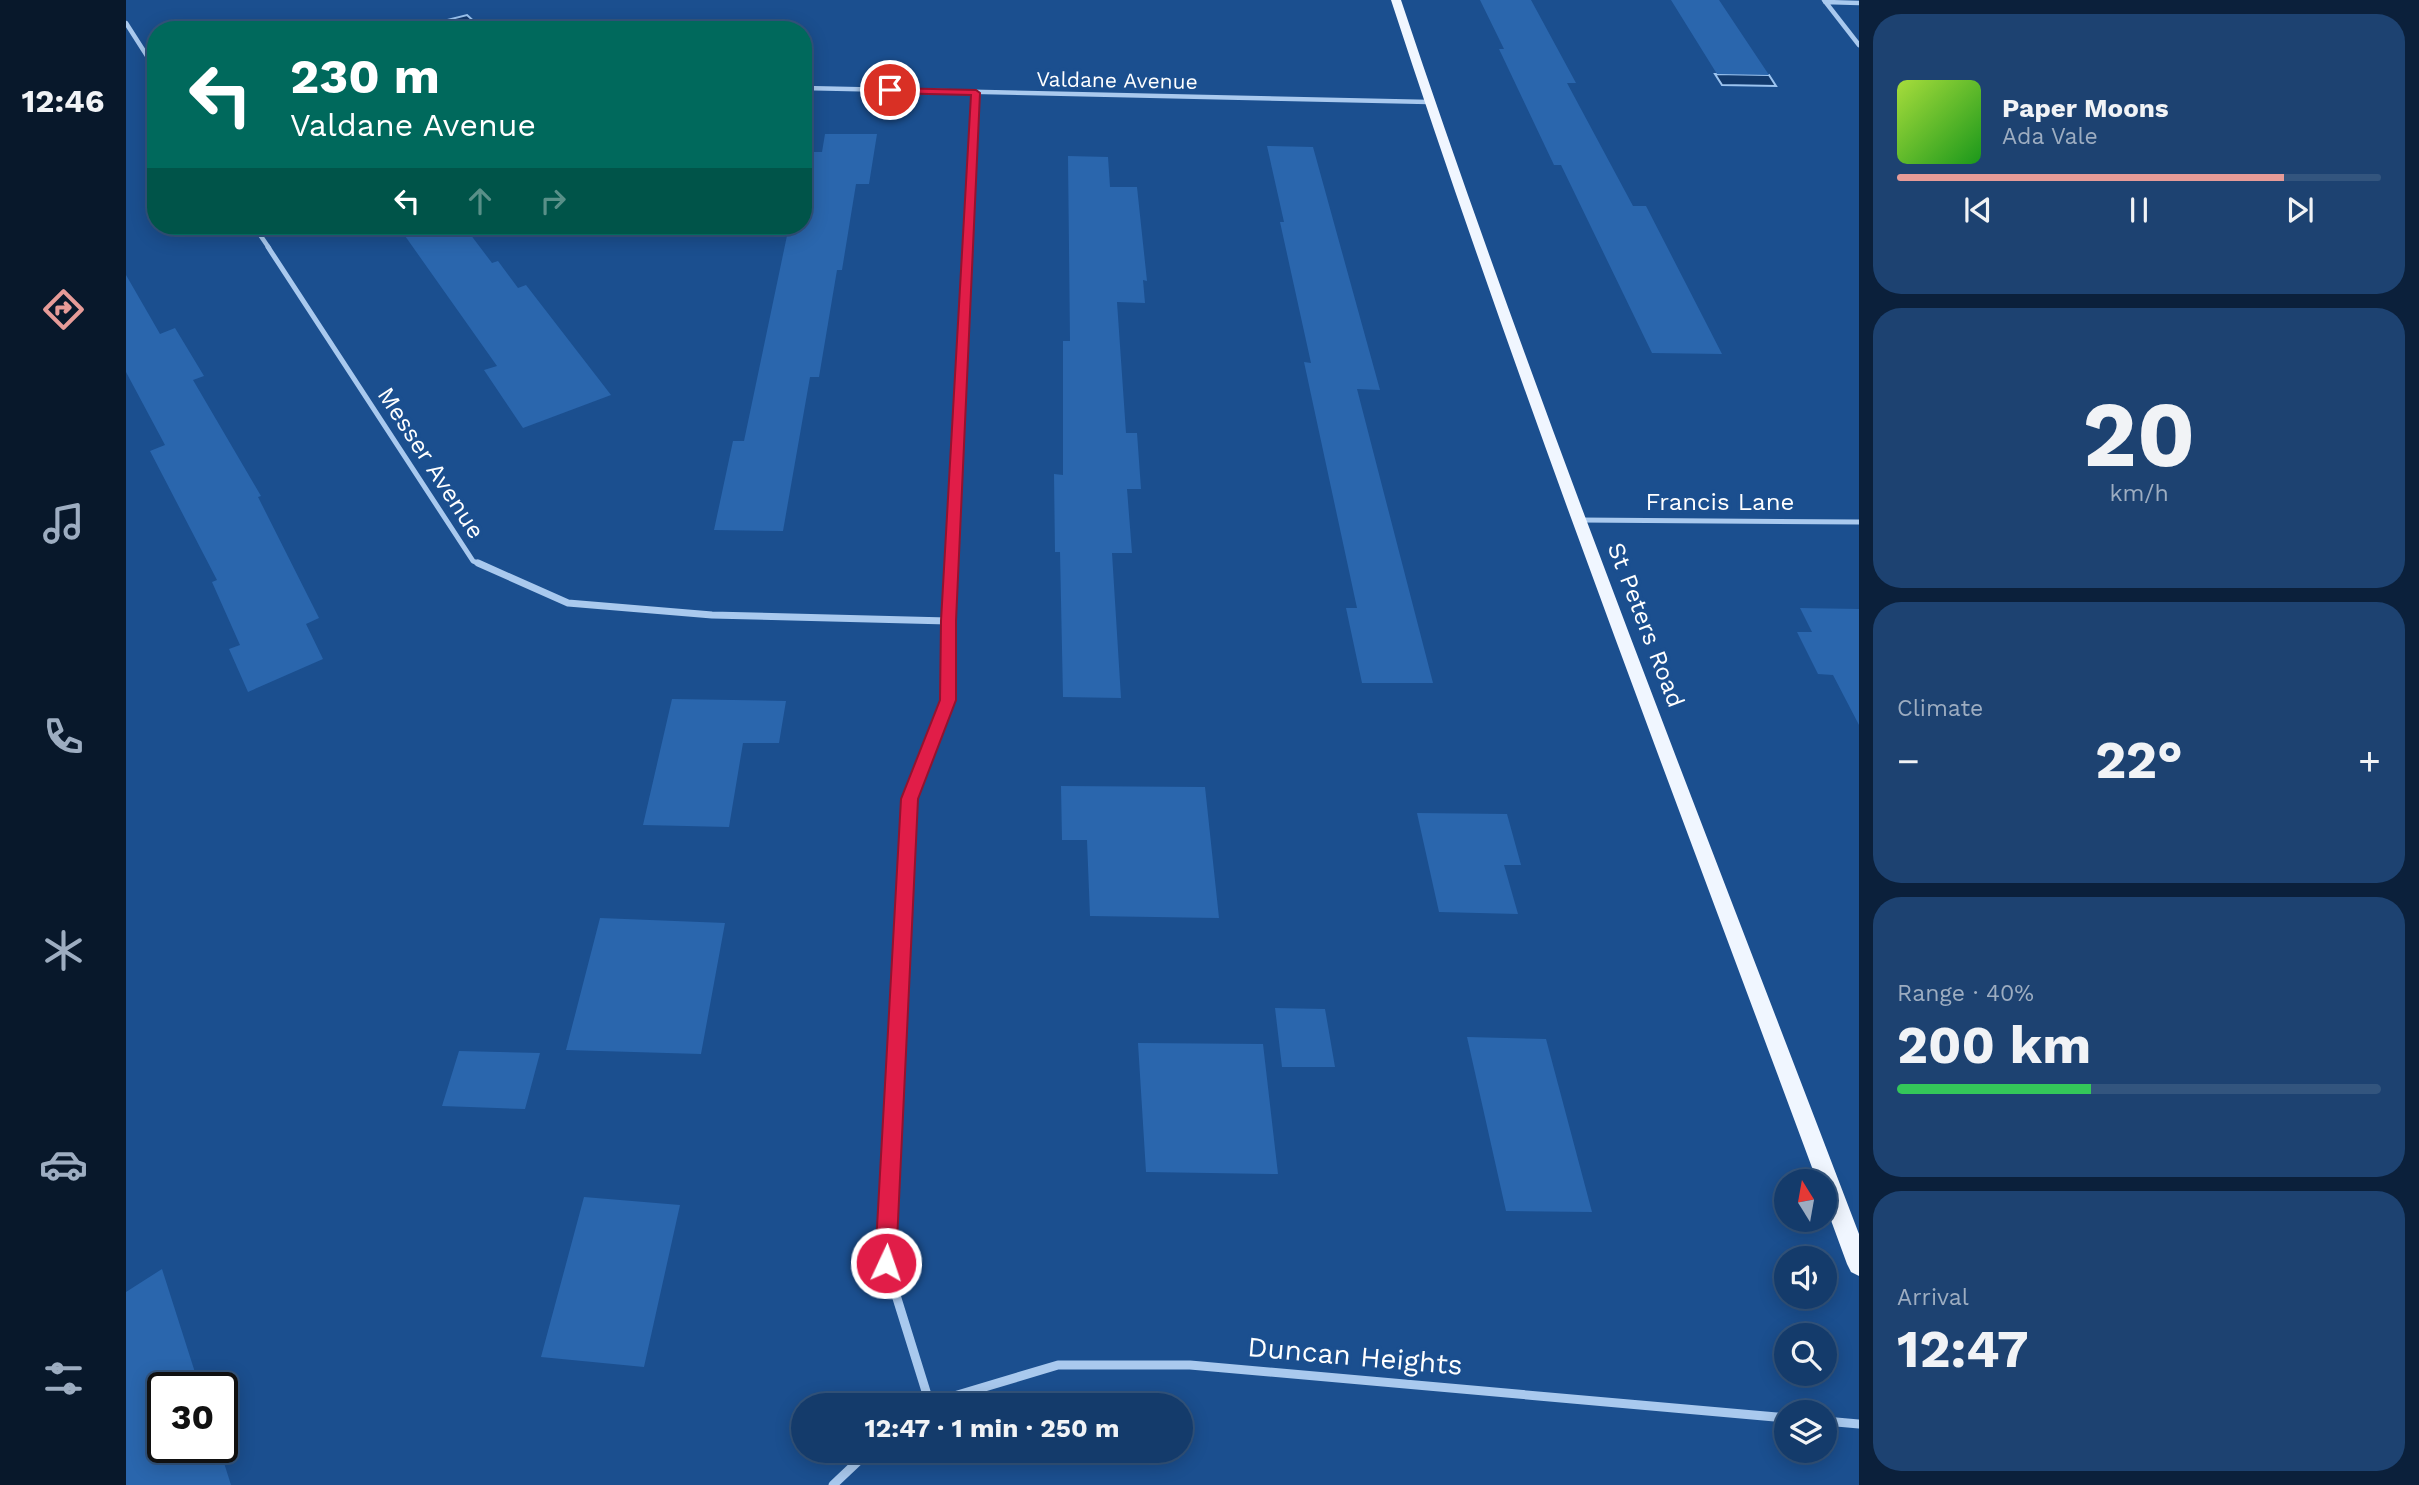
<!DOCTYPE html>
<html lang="en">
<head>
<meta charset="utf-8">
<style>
  :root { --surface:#143b6b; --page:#1d4271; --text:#f1f3f6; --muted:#9dadc1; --line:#33557e; --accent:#e69b98 }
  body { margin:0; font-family:"Work Sans",sans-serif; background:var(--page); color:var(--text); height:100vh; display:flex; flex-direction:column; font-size:26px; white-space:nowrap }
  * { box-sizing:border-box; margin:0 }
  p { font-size:23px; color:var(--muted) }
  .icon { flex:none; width:38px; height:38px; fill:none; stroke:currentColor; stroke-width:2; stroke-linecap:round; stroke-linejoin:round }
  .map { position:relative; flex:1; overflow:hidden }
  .details { display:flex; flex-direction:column; gap:14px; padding:14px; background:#0b203b; width:560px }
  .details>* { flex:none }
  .guide { position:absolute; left:21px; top:21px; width:665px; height:214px; border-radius:28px; box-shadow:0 4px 18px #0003,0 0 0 2px var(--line); background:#00695c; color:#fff; overflow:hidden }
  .needle { width:46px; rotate:349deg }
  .buttons { position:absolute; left:1648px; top:1169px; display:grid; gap:14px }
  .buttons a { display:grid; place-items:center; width:63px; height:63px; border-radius:50%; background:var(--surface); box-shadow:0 4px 18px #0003,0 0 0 2px var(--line); font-size:35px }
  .speed { position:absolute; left:21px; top:1372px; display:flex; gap:14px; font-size:35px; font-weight:700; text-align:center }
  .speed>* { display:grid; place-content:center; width:91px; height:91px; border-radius:50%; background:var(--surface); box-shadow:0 4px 18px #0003,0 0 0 2px var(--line); line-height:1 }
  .speed .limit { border:4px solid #111; border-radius:10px; background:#fff; color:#111 }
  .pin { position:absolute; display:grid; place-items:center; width:60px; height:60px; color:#fff; margin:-30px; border:4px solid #fff; border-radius:50%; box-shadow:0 2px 7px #0007 }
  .me { position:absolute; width:77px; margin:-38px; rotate:3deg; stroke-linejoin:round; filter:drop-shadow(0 0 5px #0008) }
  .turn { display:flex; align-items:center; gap:24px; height:147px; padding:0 28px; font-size:32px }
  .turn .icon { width:91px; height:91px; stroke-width:2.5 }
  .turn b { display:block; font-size:49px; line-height:60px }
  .lanes { display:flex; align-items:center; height:66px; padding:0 28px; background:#0003; justify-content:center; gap:35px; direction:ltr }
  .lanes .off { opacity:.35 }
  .big { font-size:52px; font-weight:700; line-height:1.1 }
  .details .tile { flex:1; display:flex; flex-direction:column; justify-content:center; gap:10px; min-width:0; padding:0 24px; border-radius:28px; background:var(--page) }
  .details .dial { align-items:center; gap:0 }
  .dial b { font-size:91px; line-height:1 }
  .song { display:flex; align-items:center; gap:21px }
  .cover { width:84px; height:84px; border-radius:10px; background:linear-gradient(135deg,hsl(80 70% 55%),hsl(120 70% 35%)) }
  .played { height:7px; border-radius:4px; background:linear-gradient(90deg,var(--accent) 80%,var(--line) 80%) }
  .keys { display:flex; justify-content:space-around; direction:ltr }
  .heat { display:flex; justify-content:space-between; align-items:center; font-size:38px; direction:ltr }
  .charge { height:10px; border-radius:5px; background:linear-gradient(90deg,#34c759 40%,var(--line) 0) }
  .trip { position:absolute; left:665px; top:1393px; width:402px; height:70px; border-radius:35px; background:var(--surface); box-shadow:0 4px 18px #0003,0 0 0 2px var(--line); font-weight:700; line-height:70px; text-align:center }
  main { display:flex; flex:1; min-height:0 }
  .tabs { display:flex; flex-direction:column; width:126px; justify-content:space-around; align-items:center; background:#08182b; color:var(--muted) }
  .tabs .icon { width:49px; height:49px }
  .tabs .current { color:var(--accent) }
  .tabs b { font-size:32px; color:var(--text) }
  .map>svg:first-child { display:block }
</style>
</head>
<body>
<main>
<nav class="tabs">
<b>12:46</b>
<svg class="icon current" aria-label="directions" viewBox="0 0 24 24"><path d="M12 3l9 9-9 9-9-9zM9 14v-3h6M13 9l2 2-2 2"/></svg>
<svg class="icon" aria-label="music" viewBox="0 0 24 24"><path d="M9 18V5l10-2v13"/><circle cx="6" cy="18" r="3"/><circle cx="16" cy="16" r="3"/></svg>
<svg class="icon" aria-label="phone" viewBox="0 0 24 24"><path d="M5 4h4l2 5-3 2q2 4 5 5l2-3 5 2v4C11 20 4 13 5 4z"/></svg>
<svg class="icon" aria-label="climate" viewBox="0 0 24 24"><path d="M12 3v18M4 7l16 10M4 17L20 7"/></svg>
<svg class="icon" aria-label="car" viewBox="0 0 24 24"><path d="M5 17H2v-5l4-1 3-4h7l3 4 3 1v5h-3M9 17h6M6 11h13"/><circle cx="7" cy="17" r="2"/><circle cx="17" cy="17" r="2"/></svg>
<svg class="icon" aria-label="filters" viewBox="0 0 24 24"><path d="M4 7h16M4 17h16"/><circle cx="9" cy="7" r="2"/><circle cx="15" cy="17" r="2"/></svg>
</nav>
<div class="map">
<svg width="1733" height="1485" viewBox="0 0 1733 1485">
  <rect width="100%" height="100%" fill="#1b4f8f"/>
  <path fill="#123a6d" stroke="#9cc4f0" stroke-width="2" d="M341,15L352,25L335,30L285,29Z
    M1589,74L1643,75L1650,86L1596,85Z"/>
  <path fill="#2a66ad" d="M1354,0H1405L1450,83H1441L1507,206H1520L1596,354L1526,353L1435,165H1428L1373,49H1378Z
    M1545,0H1593L1643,75L1591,74Z
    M699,134H751L743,184H730L716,270H711L693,377H684L657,531L588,530L607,441H618L663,226H677V152H696Z
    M1141,146L1187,147L1254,390L1231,389L1307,683H1236L1220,608H1231L1178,362L1185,363L1154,222H1158Z
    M942,156L982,157L984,187H1011L1021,281L1017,280L1019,303L991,302L1000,433H1011L1015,489H1001L1006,553H986L995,698L937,697L934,552H929L928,474L937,475V341H944Z
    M272,226H338L366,263L372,261L392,288L400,285L485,395L397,428L358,370L371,366Z
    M0,275L34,334L49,328L78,376L67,380L135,496L132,497L193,618L180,624L197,659L122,692L103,649L114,645L86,582L91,580L24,451L39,445L0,372Z
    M1674,608L1733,609V725L1707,675L1692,674L1671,632H1686Z
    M546,699L660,701L653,743H617L603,827L517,825Z
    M935,786L1079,787L1093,918L964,916L961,840H936Z
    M1291,813L1381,814L1395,865H1378L1392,914L1313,912Z
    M474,918L599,923L575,1054L440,1050Z
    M1149,1008L1199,1009L1209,1067H1156Z
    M1341,1037L1420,1039L1466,1212L1380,1211Z
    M1012,1043L1137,1044L1152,1174L1020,1172Z
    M333,1051L414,1053L399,1109L316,1106Z
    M458,1197L554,1205L518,1367L415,1357Z
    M36,1269L74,1388H37V1447H93L105,1485H0V1292Z"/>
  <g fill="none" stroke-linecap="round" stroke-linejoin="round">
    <path stroke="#a9c9ee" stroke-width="4.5" d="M1698,0L1733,45
      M1699,2L1733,3
      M0,23L30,70
      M677,88L1303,102
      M128,226L143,248
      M842,248L850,93"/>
    <path stroke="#a9c9ee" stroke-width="5" d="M142,247L347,561L356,565
      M1454,520L1733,522
      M825,565L842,247"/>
    <path stroke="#a9c9ee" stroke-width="7" d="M352,563L442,603L586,615L822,621
      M775,969L784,799L822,700L825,563"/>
    <path stroke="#a9c9ee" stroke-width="9" d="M775,967L760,1263L803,1401
      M798,1405L932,1365H1064L1661,1418
      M1699,1421L1733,1424
      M707,1485L743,1451"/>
    <path fill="#f0f6ff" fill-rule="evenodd" d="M1265,0H1275C1414,416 1577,824 1733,1234V1276L1725,1272L1721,1264L1699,1204V1181H1691C1546,789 1395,398 1265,0Z"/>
  </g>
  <path fill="#e11d48" stroke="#92132f" stroke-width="2" d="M764,88L850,90L854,93L830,621V700L792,799L770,1263L767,1270L760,1273L752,1270L749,1263L775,799L814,700L815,621L845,95L761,93Z"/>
  <g text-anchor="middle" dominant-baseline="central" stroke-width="7" stroke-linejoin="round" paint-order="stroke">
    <g font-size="21" fill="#fff" stroke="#1b4f8f">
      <text transform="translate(991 80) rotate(1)">Valdane Avenue</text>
    </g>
    <g font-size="24" fill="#fff" stroke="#1b4f8f">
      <text transform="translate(305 463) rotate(57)">Messer Avenue</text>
      <text x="1594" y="502">Francis Lane</text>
      <text transform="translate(1520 625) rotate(69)">St Peters Road</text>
    </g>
    <g font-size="28" fill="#fff" stroke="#1b4f8f">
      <text transform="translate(1229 1356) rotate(5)">Duncan Heights</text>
    </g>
  </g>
</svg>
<div class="buttons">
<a><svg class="needle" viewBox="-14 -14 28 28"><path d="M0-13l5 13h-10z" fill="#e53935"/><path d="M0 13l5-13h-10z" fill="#9dadc1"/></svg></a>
<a><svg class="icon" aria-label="sound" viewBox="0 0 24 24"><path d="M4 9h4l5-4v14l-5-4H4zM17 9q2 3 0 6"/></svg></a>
<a><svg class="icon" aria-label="search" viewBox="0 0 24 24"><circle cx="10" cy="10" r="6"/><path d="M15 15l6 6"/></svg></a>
<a><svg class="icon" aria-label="layers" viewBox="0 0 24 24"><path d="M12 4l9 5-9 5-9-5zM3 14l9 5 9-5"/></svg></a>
</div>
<div class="speed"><div class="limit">30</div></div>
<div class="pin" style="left:764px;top:90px;background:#d93025"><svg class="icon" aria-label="arrive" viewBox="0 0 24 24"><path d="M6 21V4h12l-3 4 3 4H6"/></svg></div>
<svg class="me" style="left:760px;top:1263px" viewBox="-20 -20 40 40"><circle r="17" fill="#e11d48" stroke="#fff" stroke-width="3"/><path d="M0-11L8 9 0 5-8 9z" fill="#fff"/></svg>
<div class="trip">12:47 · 1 min · 250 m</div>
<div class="guide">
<div class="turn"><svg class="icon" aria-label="left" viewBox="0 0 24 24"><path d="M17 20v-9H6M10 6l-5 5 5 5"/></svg><div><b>230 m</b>Valdane Avenue</div></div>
<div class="lanes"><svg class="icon" aria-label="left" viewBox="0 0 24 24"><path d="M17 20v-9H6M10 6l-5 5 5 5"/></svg><svg class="icon off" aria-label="ahead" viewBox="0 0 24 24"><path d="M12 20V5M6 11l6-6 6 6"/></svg><svg class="icon off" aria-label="right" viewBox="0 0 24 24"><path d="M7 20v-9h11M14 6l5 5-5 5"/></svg></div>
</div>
</div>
<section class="details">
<div class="tile">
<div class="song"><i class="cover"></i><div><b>Paper Moons</b><p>Ada Vale</p></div></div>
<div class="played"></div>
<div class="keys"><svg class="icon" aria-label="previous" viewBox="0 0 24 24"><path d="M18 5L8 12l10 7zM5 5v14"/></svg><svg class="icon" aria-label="pause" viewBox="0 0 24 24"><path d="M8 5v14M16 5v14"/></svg><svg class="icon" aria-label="next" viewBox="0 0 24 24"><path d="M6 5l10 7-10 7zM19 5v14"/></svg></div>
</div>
<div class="tile dial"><b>20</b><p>km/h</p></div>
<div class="tile"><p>Climate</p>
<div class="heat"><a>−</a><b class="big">22°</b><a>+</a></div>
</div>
<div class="tile"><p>Range · 40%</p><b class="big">200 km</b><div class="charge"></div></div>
<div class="tile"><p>Arrival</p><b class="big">12:47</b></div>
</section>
</main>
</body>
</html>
